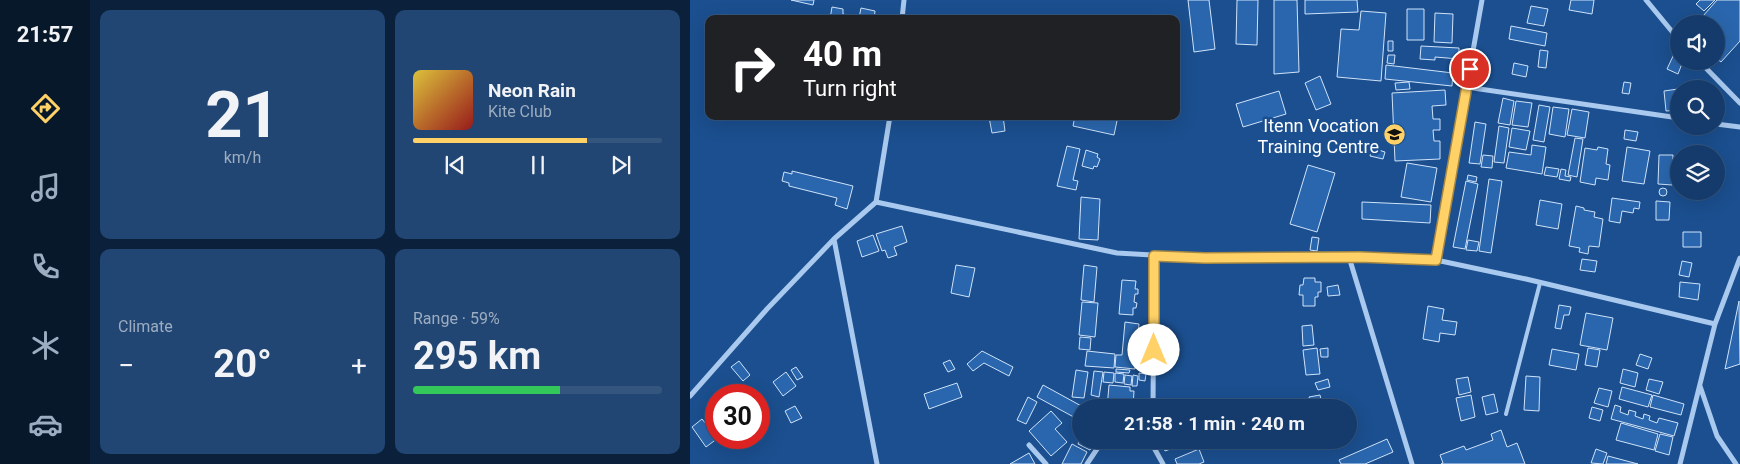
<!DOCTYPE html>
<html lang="en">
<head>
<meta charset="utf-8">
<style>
  :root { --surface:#143b6b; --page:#214673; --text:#f1f3f6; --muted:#9dadc1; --line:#33557e; --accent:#ffd166 }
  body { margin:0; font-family:Roboto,sans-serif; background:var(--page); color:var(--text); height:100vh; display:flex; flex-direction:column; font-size:19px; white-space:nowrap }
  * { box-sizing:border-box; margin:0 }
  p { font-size:16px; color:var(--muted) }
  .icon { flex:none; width:28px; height:28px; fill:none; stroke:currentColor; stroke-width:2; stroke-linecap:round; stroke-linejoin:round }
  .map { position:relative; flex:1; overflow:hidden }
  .drawer { display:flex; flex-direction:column; gap:10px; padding:10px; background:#0b203b; width:600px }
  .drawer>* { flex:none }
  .hud { position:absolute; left:15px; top:15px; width:475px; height:105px; border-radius:10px; box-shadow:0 5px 20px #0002,0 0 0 1px var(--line); background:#202124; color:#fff; overflow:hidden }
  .fabs { position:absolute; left:980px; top:15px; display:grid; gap:10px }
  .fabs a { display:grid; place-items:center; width:55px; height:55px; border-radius:50%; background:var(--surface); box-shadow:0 5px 20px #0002,0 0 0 1px var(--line); font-size:25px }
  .speed { position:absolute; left:15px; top:384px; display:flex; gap:10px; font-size:25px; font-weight:700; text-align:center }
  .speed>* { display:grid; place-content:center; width:65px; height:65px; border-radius:50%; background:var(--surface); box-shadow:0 5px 20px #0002,0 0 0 1px var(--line); line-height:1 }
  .speed .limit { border:8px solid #d22; background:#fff; color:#111 }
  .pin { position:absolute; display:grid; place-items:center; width:42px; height:42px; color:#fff; margin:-21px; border:2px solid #fff; border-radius:50%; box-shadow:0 1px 5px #0007 }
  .me { position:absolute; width:55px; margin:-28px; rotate:0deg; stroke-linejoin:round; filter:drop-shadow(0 0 4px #0008) }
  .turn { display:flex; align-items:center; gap:18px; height:105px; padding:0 15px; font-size:22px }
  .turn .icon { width:65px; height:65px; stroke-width:2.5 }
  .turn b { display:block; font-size:35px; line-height:42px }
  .big { font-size:38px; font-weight:700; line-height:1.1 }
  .drawer .widget { flex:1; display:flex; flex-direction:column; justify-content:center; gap:8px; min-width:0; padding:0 18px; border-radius:10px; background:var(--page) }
  .drawer .dial { align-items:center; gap:0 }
  .dial b { font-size:65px; line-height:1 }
  .song { display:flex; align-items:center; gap:15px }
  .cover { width:60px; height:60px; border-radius:8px; background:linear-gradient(135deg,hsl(50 70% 55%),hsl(0 70% 35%)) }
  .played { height:5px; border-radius:2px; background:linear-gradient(90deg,var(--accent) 70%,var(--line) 70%) }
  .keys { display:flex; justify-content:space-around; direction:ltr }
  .heat { display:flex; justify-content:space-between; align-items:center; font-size:28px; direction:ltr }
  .charge { height:8px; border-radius:4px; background:linear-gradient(90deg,#34c759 59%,var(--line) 0) }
  .drawer .tiles { flex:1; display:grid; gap:10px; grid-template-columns:repeat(2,1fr) }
  .trip { position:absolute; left:382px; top:399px; width:285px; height:50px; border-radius:25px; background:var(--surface); box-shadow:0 5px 20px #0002,0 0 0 1px var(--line); font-weight:700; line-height:50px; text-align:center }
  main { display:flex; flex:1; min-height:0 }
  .dock { display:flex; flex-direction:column; width:90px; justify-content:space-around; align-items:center; background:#08182b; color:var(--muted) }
  .dock .icon { width:35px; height:35px }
  .dock .active { color:var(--accent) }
  .dock b { font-size:22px; color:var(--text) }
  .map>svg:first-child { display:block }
</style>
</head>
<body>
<main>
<nav class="dock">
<b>21:57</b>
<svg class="icon active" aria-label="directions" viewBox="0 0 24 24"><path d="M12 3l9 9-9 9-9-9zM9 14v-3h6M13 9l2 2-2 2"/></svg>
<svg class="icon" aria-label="music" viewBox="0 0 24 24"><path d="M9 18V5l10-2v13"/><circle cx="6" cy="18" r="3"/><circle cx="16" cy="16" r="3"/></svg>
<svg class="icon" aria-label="phone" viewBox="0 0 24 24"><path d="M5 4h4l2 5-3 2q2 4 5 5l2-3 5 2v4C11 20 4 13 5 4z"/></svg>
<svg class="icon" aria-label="climate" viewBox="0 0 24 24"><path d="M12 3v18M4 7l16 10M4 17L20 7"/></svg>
<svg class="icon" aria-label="car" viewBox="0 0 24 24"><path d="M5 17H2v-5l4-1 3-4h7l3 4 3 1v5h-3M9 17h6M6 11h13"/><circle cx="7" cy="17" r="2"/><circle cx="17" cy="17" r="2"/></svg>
</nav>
<section class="drawer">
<div class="tiles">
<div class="widget dial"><b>21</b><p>km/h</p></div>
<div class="widget">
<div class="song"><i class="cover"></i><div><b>Neon Rain</b><p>Kite Club</p></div></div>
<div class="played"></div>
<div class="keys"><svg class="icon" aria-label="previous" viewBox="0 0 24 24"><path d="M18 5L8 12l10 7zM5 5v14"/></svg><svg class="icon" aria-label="pause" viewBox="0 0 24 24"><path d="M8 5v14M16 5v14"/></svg><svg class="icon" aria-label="next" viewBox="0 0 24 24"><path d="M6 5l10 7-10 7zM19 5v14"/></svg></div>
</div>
<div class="widget"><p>Climate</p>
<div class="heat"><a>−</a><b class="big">20°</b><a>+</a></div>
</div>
<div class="widget"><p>Range · 59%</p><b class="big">295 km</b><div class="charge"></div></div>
</div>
</section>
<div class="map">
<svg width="1050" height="464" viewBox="0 0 1050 464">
  <rect width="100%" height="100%" fill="#1b4f8f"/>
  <path fill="#2a66ad" stroke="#cfe3fa" d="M101,0H124L123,5Z
    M498,0H519L525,49L504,52Z
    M547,0H568L567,45L546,44Z
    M584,0H607L609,72L584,74Z
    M615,0H667L668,12L615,14Z
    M881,0H904L902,14L879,10Z
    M1010,0H1025L1014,11L1006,4Z
    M1027,0H1050V41L1031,62L1026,58V24H1006Z
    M841,6L858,9L854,26L837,23Z
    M142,7L153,9V14L169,18L171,8L185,11L184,19H140Z
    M717,9H734V40H717Z
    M671,11L696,13L691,81L647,77L651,29L669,30Z
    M745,13L763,14L762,43L744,42Z
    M821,26L857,33L855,46L819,39Z
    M698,41H703V51H698Z
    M731,46L769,48V59L745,57V60L730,59Z
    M850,50L858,51L856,68L848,67Z
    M984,54L989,56V61H993L988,74L977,69Z
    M698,55H705L704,64L697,63Z
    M824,63L838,66L836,77L822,74Z
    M696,65L763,73L762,86L695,79Z
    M630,76L641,104L626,110L615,83Z
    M719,82L720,89L706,90L705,83Z
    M934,82L941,83L939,94L932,93Z
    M988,89L989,110L976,111L974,91Z
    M755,90L756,105L742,106L743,119H750V130H743L744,141H750V159L705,161L702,93Z
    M589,91L596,114L553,127L546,104Z
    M813,98L824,101L820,125L808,123Z
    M826,101L842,103L838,127L822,125Z
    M849,105L860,107L854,142L843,140Z
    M863,107L879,109L875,137L859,134Z
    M882,109L899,112L895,138L877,135Z
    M313,116L315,131L302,133L299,117Z
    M385,116H428L424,135L383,126Z
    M583,120L585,127L579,129L577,122Z
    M785,122L796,124L790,164L779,163Z
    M809,126L819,128L814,163L804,162Z
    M822,128L840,131L836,150L819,147Z
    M935,130L948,132L946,141L934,139Z
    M885,138L893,139L887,177L878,175Z
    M842,145L856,147L852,174L816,168L819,152L841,155Z
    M377,146L390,149L383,180L388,181L386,190L367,186Z
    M908,147L918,149L916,164L920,165L918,180L906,178L905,185L890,182L895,148L907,150Z
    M937,147L960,151L954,184L932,181Z
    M682,148L695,152L693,159L680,156Z
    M396,150L408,154L407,157L410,159L407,167L404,166L403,169L392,166Z
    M793,155L803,156L802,168L791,167Z
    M969,155H983L982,185L968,184Z
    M717,163L747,168L741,202L711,197Z
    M618,165L645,173L627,232L600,224Z
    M856,167L869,169L867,177L854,175Z
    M871,169L876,170L875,176L881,177L880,181L869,179Z
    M102,171L163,186L157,209L145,205L147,198L99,186V183L92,181L94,172L102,174Z
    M778,175L787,177L786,182L777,180Z
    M799,179L812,181L801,253L789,251Z
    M776,181L788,184L775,249L763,247Z
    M969 192a4 4 0 1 1 8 0a4 4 0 1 1-8 0Z
    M391,197L410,199L408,240L389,239Z
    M922,198L950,202L949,209L944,208L943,213L932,211L930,223L919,221Z
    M850,200L872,204L868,229L846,225Z
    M966,201L980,202L979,220H966Z
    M672,202L741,205L740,223L672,219Z
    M886,206L894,208V210L905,212L904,217L913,219L909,247L899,246L898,254L889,252L890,248L879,246Z
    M212,226L217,242L204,247L207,255L198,258L195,250L192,251L186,234Z
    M993,232H1011V247H993Z
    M183,235L189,251L172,257L167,241Z
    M622,237L629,238L627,251L620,250Z
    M778,240L789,242L787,251L776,250Z
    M892,259L907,261L905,272L890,270Z
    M992,261L1002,263L999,277L989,275Z
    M266,265L285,268L279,297L261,293Z
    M394,265L407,267L404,302L391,300Z
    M614,278H625V282H631V292H628V297H625V306H613V295H609L610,285H613Z
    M432,280L446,281L445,289H448V294H445L444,302L447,303L446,308H443V315L429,314Z
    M990,282L1010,284L1008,300L989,297Z
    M648,285L650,295L638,296L637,287Z
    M1049,301L1050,364L1035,369Z
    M392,302L408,303L405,337L389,335Z
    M869,305L881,307L879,315H874L871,329L865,328Z
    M738,306L754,309L752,320L767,322L765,335L750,333L749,342L733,339Z
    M896,313L923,318L917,350L890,345Z
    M435,322L449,324L445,369L425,367L426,355H432Z
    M622,325L624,345L613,346L612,326Z
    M390,337L401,338L400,350L389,349Z
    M627,348L630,374L616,375L613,350Z
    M638,348V357H631L630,349Z
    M898,348L910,350L907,367L895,365Z
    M862,349L889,354L886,370L859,365Z
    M292,351L323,367L319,376L294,363L283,371L277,364Z
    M397,351L425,354L424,368L395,366Z
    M950,354L962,358L958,369L946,365Z
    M260,360L265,369L258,372L253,363Z
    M49,361L60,375L53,381L41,367Z
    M106,367L113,377L107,380L101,370Z
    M426,369L440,370L439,373L426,372Z
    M933,369L948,373L945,387L930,383Z
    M386,370L398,372L394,398L382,397Z
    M404,371L413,372L409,397L401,395Z
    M96,372L106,386L93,396L83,382Z
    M414,372L424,373L423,383L413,382Z
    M425,373L434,374L433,383L425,382Z
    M449,373L456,374L455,381L449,380Z
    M435,375L442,376L441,385L434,384Z
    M443,375L448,376L447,386H442Z
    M836,376L850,377L849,411L834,410Z
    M778,377L781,392L769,395L766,379Z
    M638,379L640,387L628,390L625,383Z
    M959,379L973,382L969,394L956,390Z
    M267,383L272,397L239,409L234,394Z
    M353,385L395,408H391V421L347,397Z
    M419,385L440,387V391H444L443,407L417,408Z
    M932,387L962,395L958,407L929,399Z
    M909,388L922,391L918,407L904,403Z
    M804,394L808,412L796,415L792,397Z
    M630,395L633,408H621L619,397Z
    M781,395L785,417L771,421L766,398Z
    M963,395L994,404L991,415L960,407Z
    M338,397L347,402L336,424L327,420Z
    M925,405L931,407L930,412L938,415L939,410L946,412L945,416L953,419L954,414L960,416L959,420L967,423L969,418L988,423L984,436L921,419Z
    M105,406L112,418L101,423L95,411Z
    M902,407L913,410L910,421L899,418Z
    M361,411L372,423L365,429L377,442L361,456L339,431Z
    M12,419L16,424L20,421L25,427L23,429L26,433V438H28L16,447L2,427Z
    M931,423L968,434L964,450L926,440Z
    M811,430L817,447L827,443L835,464H751L753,463L750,455L774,446L776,450L803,440L801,434Z
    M970,434L983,437L979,455L965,451Z
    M391,437V440H405L400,450L388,444Z
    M697,439L703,452L675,464H651L649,460Z
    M472,440H505L475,451Z
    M382,444L397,452L391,464H372Z
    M509,449L514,462L509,464H487L485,459Z
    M906,449L917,453L913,464L901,463Z
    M339,453L345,464H320Z
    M918,456L948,464H916Z"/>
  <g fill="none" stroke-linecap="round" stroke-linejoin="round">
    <path stroke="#a9c9ee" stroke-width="4" d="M816,414L850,283"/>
    <path stroke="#a9c9ee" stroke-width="5" d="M956,0L989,40
      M212,19L214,0
      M1009,61L1050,103
      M776,87L989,118
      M1026,124L1050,127
      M186,202L427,253L515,258L670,257L746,260L836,279L1025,324L1050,258
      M144,239L187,464
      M659,257L722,464
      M746,260L792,0
      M1010,386L1027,436L1046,464
      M0,396L77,309L144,239L186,202L200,116
      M463,408L464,255
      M437,440L445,444L463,446
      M463,440V446L473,464
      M339,445L356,464
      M397,464L413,440
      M990,464L1025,324"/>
  </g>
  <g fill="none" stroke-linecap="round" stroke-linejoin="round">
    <defs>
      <path id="route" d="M464,350V256L515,258L670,257L746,260L780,69"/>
    </defs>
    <use href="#route" stroke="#a68842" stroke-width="12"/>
    <use href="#route" stroke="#ffd166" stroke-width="9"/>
  </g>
  <defs>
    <symbol id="school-disc" viewBox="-11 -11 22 22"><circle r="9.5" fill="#ffd166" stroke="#1b4f8f"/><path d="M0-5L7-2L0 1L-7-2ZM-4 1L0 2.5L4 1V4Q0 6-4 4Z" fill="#111"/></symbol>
  </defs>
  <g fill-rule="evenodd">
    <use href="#school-disc" x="692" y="122" width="25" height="25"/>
  </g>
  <g text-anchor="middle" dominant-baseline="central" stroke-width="5" stroke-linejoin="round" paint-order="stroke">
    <g font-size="18" fill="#fff" stroke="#1b4f8f" text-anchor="end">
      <text x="689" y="125">Itenn Vocation<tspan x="689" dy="21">Training Centre</tspan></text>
    </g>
  </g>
</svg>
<div class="fabs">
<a><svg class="icon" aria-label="sound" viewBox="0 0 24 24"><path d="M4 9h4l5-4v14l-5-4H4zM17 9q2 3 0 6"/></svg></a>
<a><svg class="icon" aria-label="search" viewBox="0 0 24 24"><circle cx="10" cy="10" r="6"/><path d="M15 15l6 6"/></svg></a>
<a><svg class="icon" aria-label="layers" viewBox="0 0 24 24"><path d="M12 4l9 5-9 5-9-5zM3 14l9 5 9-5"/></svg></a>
</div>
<div class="speed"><div class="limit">30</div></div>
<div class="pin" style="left:780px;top:69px;background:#d93025"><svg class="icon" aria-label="arrive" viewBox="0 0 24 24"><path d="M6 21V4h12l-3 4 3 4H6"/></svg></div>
<svg class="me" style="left:464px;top:350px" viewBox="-20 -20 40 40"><circle r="19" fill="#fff"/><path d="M0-13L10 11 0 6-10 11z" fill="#ffd166"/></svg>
<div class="trip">21:58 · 1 min · 240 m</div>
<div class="hud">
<div class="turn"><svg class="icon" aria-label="right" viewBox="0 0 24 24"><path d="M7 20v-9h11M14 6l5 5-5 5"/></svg><div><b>40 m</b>Turn right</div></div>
</div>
</div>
</main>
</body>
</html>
